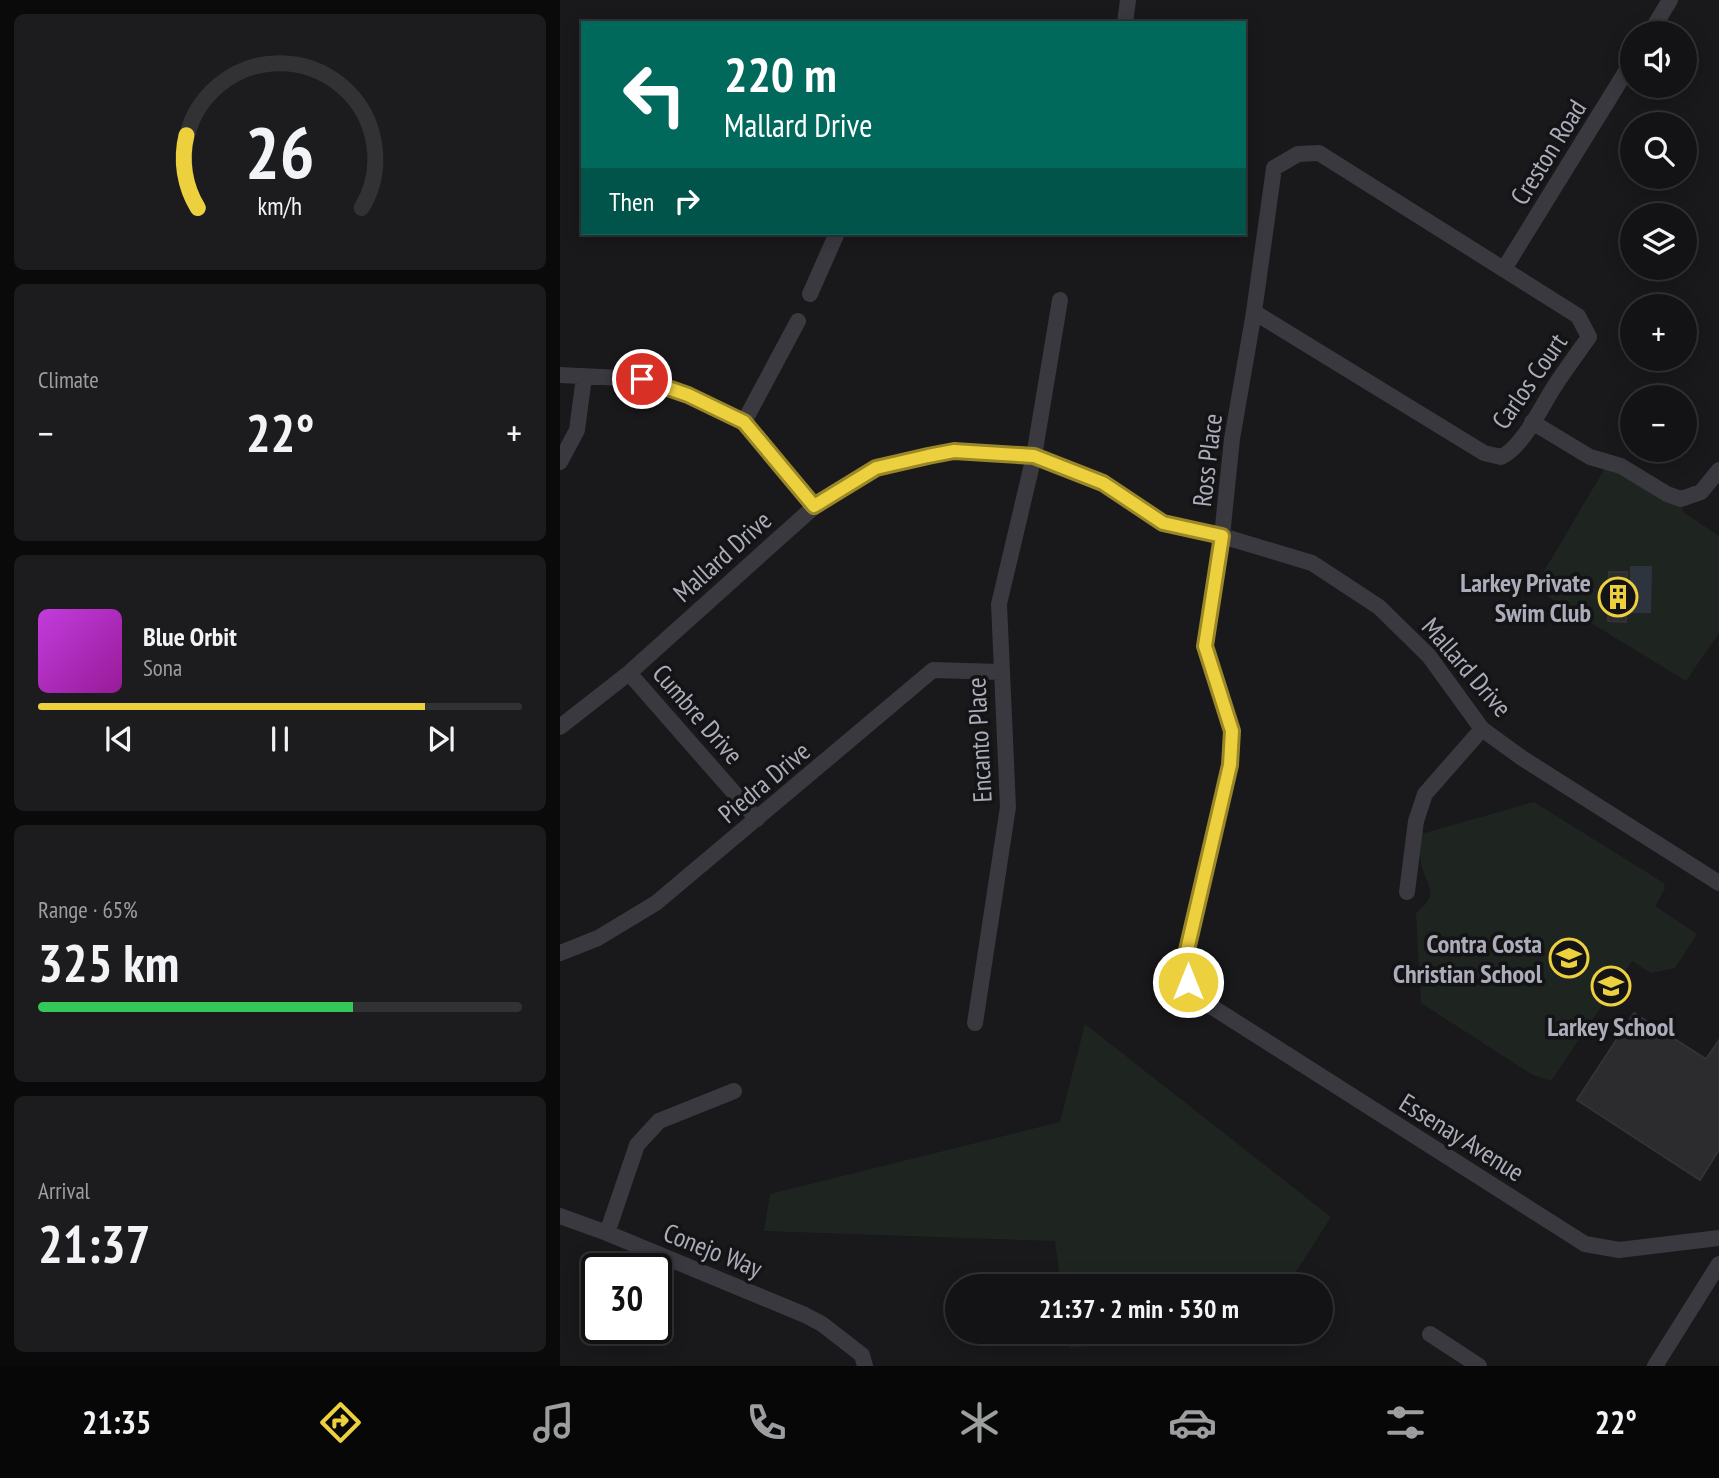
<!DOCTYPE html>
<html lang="en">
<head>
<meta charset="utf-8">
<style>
  :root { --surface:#131214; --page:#1c1b1d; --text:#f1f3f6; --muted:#9d9ea0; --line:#323234; --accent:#edd03e }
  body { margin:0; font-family:"PT Sans Narrow",sans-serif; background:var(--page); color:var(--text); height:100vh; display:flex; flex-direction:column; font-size:26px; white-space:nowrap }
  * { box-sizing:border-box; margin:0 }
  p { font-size:23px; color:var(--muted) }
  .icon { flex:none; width:38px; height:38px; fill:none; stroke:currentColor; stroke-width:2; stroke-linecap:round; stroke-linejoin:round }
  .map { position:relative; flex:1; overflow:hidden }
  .drawer { display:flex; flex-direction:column; gap:14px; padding:14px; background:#0a0a0b; width:560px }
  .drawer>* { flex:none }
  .banner { position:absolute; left:21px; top:21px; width:665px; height:214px; border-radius:0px; box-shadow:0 4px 18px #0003,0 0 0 2px var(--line); background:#00695c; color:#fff; overflow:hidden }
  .controls { position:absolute; left:1060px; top:21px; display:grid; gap:14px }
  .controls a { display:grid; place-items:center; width:77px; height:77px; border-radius:50%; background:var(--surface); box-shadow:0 4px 18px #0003,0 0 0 2px var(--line); font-size:35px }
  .speed { position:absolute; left:21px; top:1253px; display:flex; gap:14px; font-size:35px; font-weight:700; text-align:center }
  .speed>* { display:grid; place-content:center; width:91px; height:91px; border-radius:50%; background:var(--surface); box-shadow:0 4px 18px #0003,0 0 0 2px var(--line); line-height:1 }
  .speed .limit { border:4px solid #111; border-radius:10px; background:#fff; color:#111 }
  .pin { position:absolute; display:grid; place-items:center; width:60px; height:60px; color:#fff; margin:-30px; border:4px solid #fff; border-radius:50%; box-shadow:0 2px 7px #0007 }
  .me { position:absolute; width:77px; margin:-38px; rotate:0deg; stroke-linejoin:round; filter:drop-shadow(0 0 5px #0008) }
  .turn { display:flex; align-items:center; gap:24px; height:147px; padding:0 28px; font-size:32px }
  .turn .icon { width:91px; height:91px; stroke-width:2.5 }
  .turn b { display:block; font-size:49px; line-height:60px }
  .then { display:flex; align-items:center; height:66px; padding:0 28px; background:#0003; gap:14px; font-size:26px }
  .big { font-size:52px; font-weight:800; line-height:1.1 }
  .drawer .widget { flex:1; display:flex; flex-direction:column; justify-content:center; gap:10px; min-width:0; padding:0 24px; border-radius:10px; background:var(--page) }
  .drawer .dial { align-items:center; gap:0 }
  .dial svg { height:182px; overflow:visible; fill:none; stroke:var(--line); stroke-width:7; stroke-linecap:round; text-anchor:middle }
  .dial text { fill:var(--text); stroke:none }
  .song { display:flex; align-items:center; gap:21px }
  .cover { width:84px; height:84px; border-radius:10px; background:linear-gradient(135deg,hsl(290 70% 55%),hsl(300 70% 35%)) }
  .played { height:7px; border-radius:4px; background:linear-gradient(90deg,var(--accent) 80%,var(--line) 80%) }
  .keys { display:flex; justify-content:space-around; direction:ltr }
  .heat { display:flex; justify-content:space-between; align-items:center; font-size:38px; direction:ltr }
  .charge { height:10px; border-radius:5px; background:linear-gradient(90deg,#34c759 65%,var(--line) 0) }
  .trip { position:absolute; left:385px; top:1274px; width:388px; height:70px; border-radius:35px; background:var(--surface); box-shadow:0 4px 18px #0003,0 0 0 2px var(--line); font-weight:800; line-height:70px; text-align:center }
  .tab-bar { display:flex; height:112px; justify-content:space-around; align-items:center; background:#080708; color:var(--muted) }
  .tab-bar .icon { width:49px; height:49px }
  .tab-bar .current { color:var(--accent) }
  .tab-bar b { font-size:32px; color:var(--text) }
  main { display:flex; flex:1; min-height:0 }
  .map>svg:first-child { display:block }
</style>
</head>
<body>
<main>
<section class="drawer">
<div class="widget dial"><svg viewBox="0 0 100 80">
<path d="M14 69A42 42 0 1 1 86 69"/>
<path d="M14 69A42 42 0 0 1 9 37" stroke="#edd03e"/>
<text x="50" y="56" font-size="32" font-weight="700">26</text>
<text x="50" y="72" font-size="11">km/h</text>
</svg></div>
<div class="widget"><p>Climate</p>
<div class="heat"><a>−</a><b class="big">22°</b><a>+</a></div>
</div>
<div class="widget">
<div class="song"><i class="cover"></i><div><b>Blue Orbit</b><p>Sona</p></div></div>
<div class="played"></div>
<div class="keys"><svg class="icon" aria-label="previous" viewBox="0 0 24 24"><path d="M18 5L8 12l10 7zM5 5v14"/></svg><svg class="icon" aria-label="pause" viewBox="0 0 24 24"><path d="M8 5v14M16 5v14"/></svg><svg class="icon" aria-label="next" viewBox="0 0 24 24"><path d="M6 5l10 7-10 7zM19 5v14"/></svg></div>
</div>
<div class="widget"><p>Range · 65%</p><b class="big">325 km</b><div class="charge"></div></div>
<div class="widget"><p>Arrival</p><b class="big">21:37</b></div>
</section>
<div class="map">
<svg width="1159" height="1366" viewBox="0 0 1159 1366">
  <rect width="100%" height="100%" fill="#19181a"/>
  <path fill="#1e2520" d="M1048,463L1121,499L1123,512L1159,536V633L1126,681L974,588Z
    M974,802L1104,883L1105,889L1095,906L1137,934L1115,968L1091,973L1072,961L991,1081L971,1074L861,1003L856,913C882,892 866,887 861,863C859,854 861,843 861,834Z
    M525,1024L771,1217L727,1286H501L495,1241L204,1231L210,1194L500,1122Z
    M507,1332H690L510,1348Z"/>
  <path fill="#2e343e" d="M1070,566H1092L1091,613H1069Z"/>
  <path fill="#2c2b2e" stroke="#333236" stroke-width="2" d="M1049,572H1067L1066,622L1048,621Z
    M1074,1013L1146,1059L1159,1040V1150L1140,1180L1017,1100Z"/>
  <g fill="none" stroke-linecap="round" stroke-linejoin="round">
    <path stroke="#39393f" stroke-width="16" d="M565,23L568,0
      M1090,33L1110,0
      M944,269L1073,60
      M250,294L277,233
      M694,312L924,453L941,457C962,448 982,406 994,387C1005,370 1017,354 1029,337L1018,316L759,153L738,154L714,168L694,312L672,439L662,536L645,646L672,731L670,765L624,963L627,982L638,998L1025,1244L1059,1250L1159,1238
      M0,375L82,379L128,395L184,422L255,506
      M184,422L238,321
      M972,422L1030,457L1061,466L1107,494L1121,499L1141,492L1159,470
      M0,462L17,430L24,377
      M69,673L197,819
      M0,727L69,673L255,506L316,468L393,451L474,456L543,483L603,523L662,536L752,563L819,607L869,656L922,729L962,758L1159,883
      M847,892L856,821L865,794L922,729
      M0,953L38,938L96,903L373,670L441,672
      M415,1023L448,807L439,604L474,456L500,300
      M0,1216L47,1233L245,1315L262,1324L302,1355L305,1366
      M47,1233L77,1145L99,1121L174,1091
      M870,1334L919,1366
      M1095,1366L1159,1264"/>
  </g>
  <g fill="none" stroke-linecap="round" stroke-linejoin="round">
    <defs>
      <path id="route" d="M82,379L128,395L184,422L254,506L316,468L368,456L394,451L474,456L543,483L603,523L662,536L645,646L672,731L670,765L624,963L628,982"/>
    </defs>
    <use href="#route" stroke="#9a8728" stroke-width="18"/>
    <use href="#route" stroke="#edd03e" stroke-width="12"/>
  </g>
  <defs>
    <symbol id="building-ring" viewBox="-11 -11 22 22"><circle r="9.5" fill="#141315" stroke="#edd03e" stroke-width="1.5"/><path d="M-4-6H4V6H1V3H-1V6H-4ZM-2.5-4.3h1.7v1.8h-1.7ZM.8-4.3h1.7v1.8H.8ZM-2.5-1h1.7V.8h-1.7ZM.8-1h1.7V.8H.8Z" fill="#edd03e"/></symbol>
    <symbol id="school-ring" viewBox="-11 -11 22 22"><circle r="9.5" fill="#141315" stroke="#edd03e" stroke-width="1.5"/><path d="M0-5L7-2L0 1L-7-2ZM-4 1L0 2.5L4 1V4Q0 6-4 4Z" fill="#edd03e"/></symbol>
  </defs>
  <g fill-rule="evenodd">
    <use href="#building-ring" x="1036" y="575" width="44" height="44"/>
    <use href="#school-ring" x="987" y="936" width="44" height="44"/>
    <use href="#school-ring" x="1029" y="964" width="44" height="44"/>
  </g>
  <g text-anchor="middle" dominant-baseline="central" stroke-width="7" stroke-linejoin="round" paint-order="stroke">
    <g font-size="26" fill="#abadba" stroke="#141315">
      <text transform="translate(988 152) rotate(-58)">Creston Road</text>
      <text transform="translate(969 381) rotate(-55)">Carlos Court</text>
      <text transform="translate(647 460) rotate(-83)">Ross Place</text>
      <text transform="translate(162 556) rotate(-42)">Mallard Drive</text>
      <text transform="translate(907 667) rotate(49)">Mallard Drive</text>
      <text transform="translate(138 714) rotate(49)">Cumbre Drive</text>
      <text transform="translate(419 740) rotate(-93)">Encanto Place</text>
      <text transform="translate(204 782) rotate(-40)">Piedra Drive</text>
      <text transform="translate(902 1137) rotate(32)">Essenay Avenue</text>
      <text transform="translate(153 1250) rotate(22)">Conejo Way</text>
    </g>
    <g font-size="26" font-weight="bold" fill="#abadba" stroke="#141315" text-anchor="end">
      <text x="1031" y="582">Larkey Private<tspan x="1031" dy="30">Swim Club</tspan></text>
      <text x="982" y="943">Contra Costa<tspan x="982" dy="30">Christian School</tspan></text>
      <text x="1051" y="1026" text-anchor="middle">Larkey School</text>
    </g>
  </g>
</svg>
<div class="controls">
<a><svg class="icon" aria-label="sound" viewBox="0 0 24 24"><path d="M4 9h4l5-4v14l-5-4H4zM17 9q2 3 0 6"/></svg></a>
<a><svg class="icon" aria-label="search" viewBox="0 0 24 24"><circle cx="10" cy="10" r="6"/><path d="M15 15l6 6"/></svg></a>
<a><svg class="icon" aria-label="layers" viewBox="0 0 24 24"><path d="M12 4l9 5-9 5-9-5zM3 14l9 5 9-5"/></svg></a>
<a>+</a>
<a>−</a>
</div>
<div class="speed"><div class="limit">30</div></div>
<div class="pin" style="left:82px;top:379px;background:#d93025"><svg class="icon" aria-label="arrive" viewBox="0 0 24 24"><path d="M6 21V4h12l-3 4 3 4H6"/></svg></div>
<svg class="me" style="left:628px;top:982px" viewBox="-20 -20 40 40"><circle r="17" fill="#edd03e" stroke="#fff" stroke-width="3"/><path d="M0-11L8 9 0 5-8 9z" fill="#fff"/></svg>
<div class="trip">21:37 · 2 min · 530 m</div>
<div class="banner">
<div class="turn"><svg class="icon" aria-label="left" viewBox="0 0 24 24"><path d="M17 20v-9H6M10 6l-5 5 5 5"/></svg><div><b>220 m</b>Mallard Drive</div></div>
<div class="then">Then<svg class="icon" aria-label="right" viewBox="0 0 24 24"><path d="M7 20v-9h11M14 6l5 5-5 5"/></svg></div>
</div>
</div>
</main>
<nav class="tab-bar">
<b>21:35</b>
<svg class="icon current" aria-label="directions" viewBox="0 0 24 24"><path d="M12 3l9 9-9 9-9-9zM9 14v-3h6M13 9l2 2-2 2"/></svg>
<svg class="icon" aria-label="music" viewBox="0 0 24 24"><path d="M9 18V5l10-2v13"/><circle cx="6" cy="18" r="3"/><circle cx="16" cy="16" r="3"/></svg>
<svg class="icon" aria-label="phone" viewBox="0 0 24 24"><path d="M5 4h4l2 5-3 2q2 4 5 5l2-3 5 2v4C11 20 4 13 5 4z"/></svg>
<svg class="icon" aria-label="climate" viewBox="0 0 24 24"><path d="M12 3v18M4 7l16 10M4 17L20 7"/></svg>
<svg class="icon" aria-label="car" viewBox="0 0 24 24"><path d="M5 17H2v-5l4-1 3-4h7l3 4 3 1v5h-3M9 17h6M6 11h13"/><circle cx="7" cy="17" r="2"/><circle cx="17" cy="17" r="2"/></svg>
<svg class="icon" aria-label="filters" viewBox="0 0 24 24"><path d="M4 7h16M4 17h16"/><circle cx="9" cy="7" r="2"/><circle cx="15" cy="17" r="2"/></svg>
<b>22°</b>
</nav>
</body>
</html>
